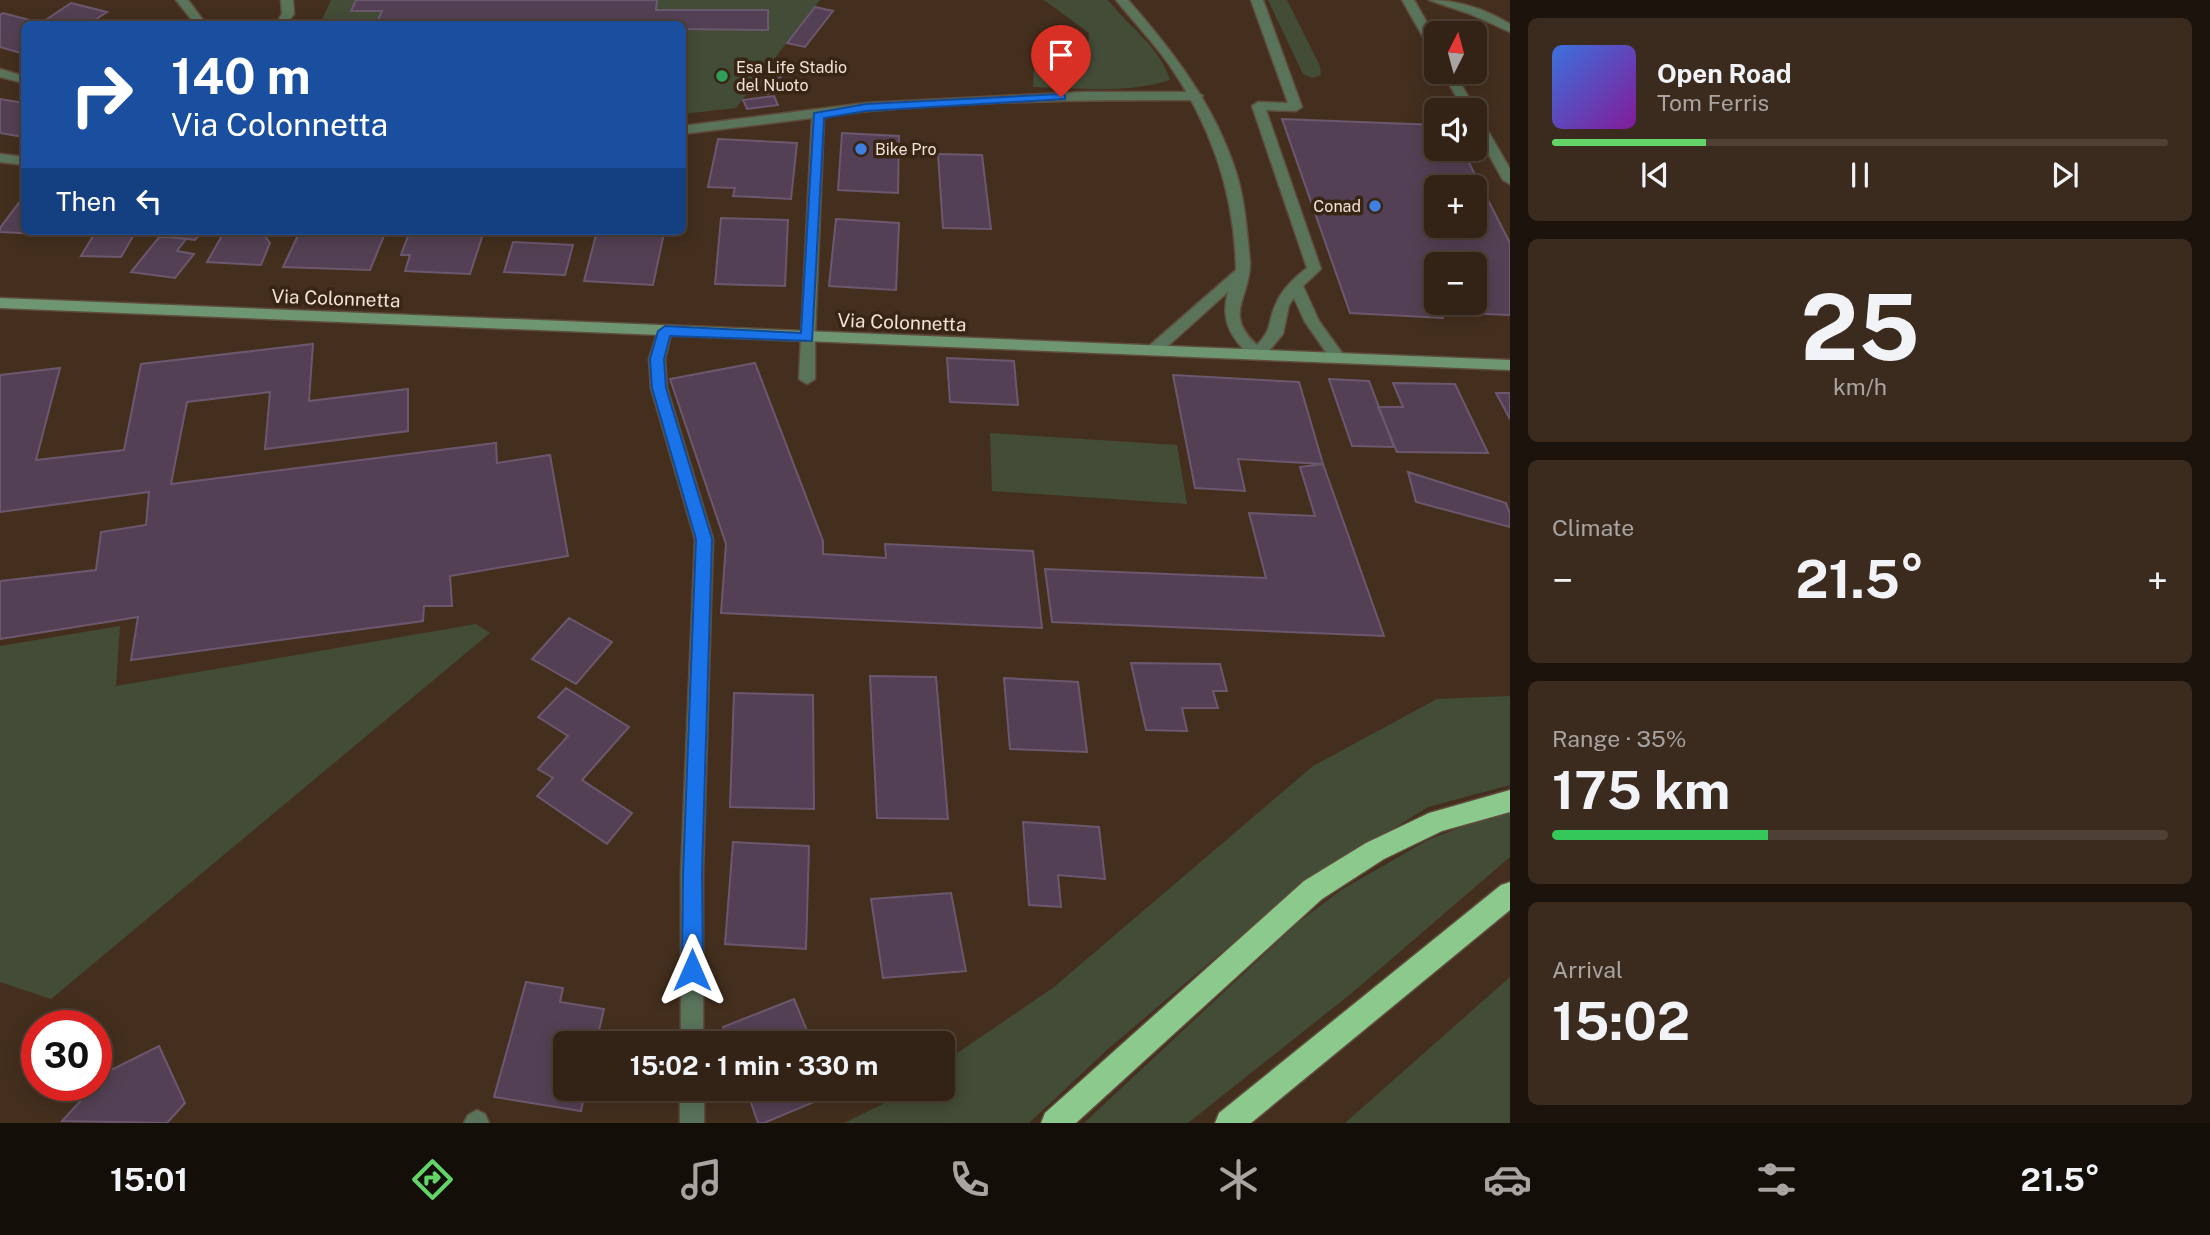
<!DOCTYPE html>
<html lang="en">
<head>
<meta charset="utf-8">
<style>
  :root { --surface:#332316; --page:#3b2b1f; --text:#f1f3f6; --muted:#a9a4a1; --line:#4e4035; --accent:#63d468 }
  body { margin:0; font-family:"Public Sans",sans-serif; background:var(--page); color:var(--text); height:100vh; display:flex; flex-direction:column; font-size:26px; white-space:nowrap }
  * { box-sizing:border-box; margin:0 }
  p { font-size:23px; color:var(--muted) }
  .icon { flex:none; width:38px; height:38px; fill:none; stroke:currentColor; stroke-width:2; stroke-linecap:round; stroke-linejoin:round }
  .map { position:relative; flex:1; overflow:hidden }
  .drawer { display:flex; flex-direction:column; gap:18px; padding:18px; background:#1c130c; width:700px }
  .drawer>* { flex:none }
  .banner { position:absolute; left:21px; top:21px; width:665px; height:214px; border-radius:10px; box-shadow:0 4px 18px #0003,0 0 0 2px var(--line); background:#1a4fa0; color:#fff; overflow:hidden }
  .needle { width:46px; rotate:6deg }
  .tools { position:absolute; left:1424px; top:21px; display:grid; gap:14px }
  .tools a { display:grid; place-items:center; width:63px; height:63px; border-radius:10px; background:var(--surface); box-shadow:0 4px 18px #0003,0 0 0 2px var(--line); font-size:35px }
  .speed { position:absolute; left:21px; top:1010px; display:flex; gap:14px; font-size:35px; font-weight:700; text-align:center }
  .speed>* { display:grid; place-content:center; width:91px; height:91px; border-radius:50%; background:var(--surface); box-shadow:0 4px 18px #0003,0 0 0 2px var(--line); line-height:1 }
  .speed .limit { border:10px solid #d22; background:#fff; color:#111 }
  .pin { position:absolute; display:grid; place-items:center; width:60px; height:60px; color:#fff; margin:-72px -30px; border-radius:50% 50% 50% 0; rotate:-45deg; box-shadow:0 0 7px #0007 }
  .pin .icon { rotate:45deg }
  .me { position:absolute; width:77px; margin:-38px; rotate:0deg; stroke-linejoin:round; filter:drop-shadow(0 0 5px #0008) }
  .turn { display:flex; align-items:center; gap:24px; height:147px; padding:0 35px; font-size:32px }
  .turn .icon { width:91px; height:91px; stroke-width:2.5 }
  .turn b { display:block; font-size:49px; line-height:60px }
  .then { display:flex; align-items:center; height:66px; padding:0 35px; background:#0003; gap:14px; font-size:26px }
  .big { font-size:52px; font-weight:700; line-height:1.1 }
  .drawer .tile { flex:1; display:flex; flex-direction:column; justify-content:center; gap:10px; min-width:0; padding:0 24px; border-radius:10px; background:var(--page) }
  .drawer .dial { align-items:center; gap:0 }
  .dial b { font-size:91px; line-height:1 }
  .song { display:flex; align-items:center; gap:21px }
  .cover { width:84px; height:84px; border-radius:10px; background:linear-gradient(135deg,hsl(220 70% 55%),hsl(290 70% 35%)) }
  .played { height:7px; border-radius:4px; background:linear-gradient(90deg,var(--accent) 25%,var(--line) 25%) }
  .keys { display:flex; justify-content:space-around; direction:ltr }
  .heat { display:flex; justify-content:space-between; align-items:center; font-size:38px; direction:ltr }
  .charge { height:10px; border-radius:5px; background:linear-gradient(90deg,#34c759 35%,var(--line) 0) }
  .trip { position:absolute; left:553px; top:1031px; width:402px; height:70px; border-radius:10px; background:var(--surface); box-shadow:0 4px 18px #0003,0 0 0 2px var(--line); font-weight:700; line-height:70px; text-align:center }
  .dock { display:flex; height:112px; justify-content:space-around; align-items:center; background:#140e09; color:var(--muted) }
  .dock .icon { width:49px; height:49px }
  .dock .active { color:var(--accent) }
  .dock b { font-size:32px; color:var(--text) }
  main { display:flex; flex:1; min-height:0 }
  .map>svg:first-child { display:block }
</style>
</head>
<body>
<main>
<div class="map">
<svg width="1510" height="1123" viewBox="0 0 1510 1123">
  <rect width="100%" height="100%" fill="#442f1e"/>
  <path fill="#434c37" d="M331,0H820L736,108L683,114L682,24H320Z
    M1044,0H1108C1128,26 1161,48 1170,80C1127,94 1078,88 1033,87L1035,46H1088L1089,33Z
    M1268,0H1287L1320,66L1321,75L1312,78L1303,74Z
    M990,433L1177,445L1187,504L992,491Z
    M476,624L490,633L51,999L0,982V646L120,626L116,686Z
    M1510,696V785L1428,807L1295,890L1108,1049L1029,1123H844L883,1104L906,1089L943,1088V1063L1054,987L1313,766L1437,699Z
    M1510,808V857L1353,992L1188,1123H1084L1299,922L1341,890L1428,840Z
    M1510,977V1123H1345Z"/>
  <path fill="#534054" stroke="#6c586e" stroke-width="2" fill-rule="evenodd" d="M356,0H657L656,10H768V30L682,29V24H376L382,11H351Z
    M71,3L107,12L89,24H24V54L0,47V15L3,13L41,23Z
    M815,7L833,11L805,47L787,43Z
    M768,72L782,75L768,94L754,90Z
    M774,96L778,105L747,109L743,100Z
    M0,99L24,103V137L0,133Z
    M1282,119L1437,125V149H1462L1510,243V315L1441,312L1443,318L1350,313ZM1437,187H1475V226H1437ZM1437,264H1475V303H1437Z
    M842,133L899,136L898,193L838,190Z
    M718,139L797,143L791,199L733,196L735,188L708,187Z
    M938,154L982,155L991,229L943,228Z
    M24,196V231H80L77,236L0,232V228Z
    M721,218L788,220L785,286L715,284Z
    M836,219L899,223L896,290L829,286Z
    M96,231H136L121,257L81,256Z
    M164,231H203L195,240L160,236Z
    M233,231H261L270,243L261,265L207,262L224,232Z
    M300,231H386L370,270L283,267Z
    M410,231H484L470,274L405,271L410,255H401Z
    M597,231L664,233L653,285L584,281Z
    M160,236L186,239L177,251L194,254L175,278L131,272Z
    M513,242L573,245L565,275L504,272Z
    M313,344L309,401L408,389V431L265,449L270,392L187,402L171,484L496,443L497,463L550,455L568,556L450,576L452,606H424L423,621L131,660L138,617L0,639V581L96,570L101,532L146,525L149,492L0,512V375L60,368L36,460L124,450L141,364Z
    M947,358L1014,361L1018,405L950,402Z
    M755,363L823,541V554L886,558L885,544L1033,551L1042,628L721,613L726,544L670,379Z
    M1173,375L1299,382L1323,464L1238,459L1245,491L1195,488Z
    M1329,379L1369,381L1394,447L1352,446Z
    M1393,383L1455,384L1488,453L1397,452L1378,407H1403Z
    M1496,393H1510V419Z
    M1323,464L1384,636L1052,622L1045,569L1266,578L1249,513L1315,516L1300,467Z
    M1408,472L1506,503L1510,514V527L1416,502Z
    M569,618L612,642L576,684L532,659Z
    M1131,663L1220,664L1227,691H1213L1218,708H1182L1187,731L1146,730Z
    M870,676L936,677L948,819L877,818Z
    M1004,678L1078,682L1087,752L1010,749Z
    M566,688L629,727L582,780L632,813L607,844L537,796L553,778L538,769L568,736L538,717Z
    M734,693L813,695L814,809L730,807Z
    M1023,822L1099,827L1105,879L1058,875L1061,907L1029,905Z
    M733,842L809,846L806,949L725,944Z
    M951,893L966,971L883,978L871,899Z
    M526,982L563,988L560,1002L604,1009L596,1043H565V1088H586L581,1111L494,1097Z
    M794,999L812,1043H729L723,1027Z
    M159,1046L185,1103L167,1123L62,1121L107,1072Z
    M746,1088H831L833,1094L764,1123H758Z"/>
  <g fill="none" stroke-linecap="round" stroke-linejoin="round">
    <defs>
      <path id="lane" d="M1116,0H1128C1173,51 1215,106 1236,172C1245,200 1247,233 1250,262C1251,298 1222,313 1257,345C1273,328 1267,325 1275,306C1281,290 1294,278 1307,268L1252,106L1258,102L1288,103L1251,0H1263L1302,107L1296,111L1266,110L1321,269L1303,286L1319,321L1345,357L1342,361H1332L1305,322L1294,298L1289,305L1283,334L1263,358H1253C1231,339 1220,321 1228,292L1159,354H1149L1146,350L1149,346L1236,270C1235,194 1211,125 1168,63C1152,41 1133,21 1116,0Z
        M1402,0H1414L1437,40V54L1431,51Z
        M1429,0C1459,0 1485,9 1510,24V32L1470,14Z
        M1442,72H1454L1476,110L1475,111L1464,110Z
        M1475,115L1481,119L1510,169V184L1503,180L1475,130Z
        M808,333L815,338V379L807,384L799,379L801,338Z"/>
      <path id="street" d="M176,0H188L206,24H195Z
        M281,0H293L294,14L286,24H276L282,14Z
        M0,69L24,76V83L0,77Z
        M1084,92H1197L1203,96L1197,100C1073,100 947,101 824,116L815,338L808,343L801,338L812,118L682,134V126L866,103Z
        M0,154L24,157V165L0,162Z
        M665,326L672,331L665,359L667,388L713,539L703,873V1043H681V873L695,539L651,388L649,359L658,331Z
        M680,1088H704V1123H680Z
        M477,1110L485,1114L489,1123H464L468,1115Z"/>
      <path id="secondary" d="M0,298L1510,360V370L0,308Z"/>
      <path id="highway" d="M1510,790V812L1442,831L1384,859L1322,899L1076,1123H1041L1045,1113L1304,881L1366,843L1429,813Z
        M1510,882V910L1251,1123H1215L1219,1113L1501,885Z"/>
    </defs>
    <use href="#lane" stroke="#5f4c3c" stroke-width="3"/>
    <use href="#street" stroke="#5f4c3c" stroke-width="3"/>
    <use href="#secondary" stroke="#5f4c3c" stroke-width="3"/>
    <use href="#highway" stroke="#5f4c3c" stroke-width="3"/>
    <use href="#lane" fill="#5a735b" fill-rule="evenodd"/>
    <use href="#street" fill="#5a735b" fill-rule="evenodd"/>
    <use href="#secondary" fill="#6e9670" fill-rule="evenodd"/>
    <use href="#highway" fill="#8bc98d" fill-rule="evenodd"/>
  </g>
  <path fill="#1a73e8" stroke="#114b97" stroke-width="2" d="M1061,94L1065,95V99L866,111L824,118L812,341L670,336L664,359L666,388L712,539L702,873L703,970L700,977L692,980L685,977L682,970L683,873L696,539L652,388L650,359L658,331L665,326L801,333L814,113L866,104Z"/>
  <circle fill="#2e9e5b" stroke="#392514" stroke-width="2.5" cx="722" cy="76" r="7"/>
  <g fill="#3f7fe0" stroke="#392514" stroke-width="2.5">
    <circle cx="861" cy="149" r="7"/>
    <circle cx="1375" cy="206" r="7"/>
  </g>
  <g text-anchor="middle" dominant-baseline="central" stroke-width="7" stroke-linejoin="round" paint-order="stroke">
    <g font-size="16" fill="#efe2d7" stroke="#392514" text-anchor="start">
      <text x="736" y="67">Esa Life Stadio<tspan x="736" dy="18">del Nuoto</tspan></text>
      <text x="875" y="149">Bike Pro</text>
      <text x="1361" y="206" text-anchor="end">Conad</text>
    </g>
    <g font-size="19" fill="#efe2d7" stroke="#392514">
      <text transform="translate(336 298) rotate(2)">Via Colonnetta</text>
      <text transform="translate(902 322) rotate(2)">Via Colonnetta</text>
    </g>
  </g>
</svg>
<div class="tools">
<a><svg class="needle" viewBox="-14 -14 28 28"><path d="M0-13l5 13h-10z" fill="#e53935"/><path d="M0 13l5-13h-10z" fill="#a9a4a1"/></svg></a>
<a><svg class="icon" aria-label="sound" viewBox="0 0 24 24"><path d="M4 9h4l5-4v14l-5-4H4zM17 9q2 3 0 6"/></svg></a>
<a>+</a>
<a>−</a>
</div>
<div class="speed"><div class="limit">30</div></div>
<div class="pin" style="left:1061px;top:97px;background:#d93025"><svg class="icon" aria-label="arrive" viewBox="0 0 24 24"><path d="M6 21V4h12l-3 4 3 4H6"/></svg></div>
<svg class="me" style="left:692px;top:970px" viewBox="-20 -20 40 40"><path d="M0-17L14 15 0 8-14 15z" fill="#1a73e8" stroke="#fff" stroke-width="4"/></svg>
<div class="trip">15:02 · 1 min · 330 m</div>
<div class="banner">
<div class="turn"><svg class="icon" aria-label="right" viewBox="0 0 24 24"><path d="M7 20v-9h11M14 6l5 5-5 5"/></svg><div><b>140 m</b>Via Colonnetta</div></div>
<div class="then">Then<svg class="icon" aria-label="left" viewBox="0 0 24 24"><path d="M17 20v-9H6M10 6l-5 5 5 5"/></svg></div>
</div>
</div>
<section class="drawer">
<div class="tile">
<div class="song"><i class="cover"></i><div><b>Open Road</b><p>Tom Ferris</p></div></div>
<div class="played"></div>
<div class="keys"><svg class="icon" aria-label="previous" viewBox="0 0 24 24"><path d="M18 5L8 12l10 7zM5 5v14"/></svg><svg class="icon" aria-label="pause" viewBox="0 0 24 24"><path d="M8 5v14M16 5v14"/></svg><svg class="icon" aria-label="next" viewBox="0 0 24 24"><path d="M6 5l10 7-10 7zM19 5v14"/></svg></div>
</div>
<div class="tile dial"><b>25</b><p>km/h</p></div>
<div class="tile"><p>Climate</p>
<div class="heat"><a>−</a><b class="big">21.5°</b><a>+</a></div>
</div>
<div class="tile"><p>Range · 35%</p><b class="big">175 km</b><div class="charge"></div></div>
<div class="tile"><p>Arrival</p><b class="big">15:02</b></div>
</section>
</main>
<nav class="dock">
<b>15:01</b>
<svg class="icon active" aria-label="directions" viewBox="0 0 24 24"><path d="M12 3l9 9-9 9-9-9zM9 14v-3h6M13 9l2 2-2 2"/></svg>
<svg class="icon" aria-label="music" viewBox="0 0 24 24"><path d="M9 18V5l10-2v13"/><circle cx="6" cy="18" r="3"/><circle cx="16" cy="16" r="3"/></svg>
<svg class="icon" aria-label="phone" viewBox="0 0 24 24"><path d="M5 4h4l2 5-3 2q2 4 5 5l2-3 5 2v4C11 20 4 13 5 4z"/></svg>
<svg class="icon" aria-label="climate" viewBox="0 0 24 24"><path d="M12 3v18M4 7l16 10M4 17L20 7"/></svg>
<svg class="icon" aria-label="car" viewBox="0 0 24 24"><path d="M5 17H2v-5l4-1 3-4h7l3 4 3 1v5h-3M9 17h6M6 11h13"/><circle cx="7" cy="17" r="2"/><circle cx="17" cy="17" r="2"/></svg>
<svg class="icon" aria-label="filters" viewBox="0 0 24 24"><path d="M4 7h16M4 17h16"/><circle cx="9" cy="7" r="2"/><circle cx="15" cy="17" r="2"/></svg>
<b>21.5°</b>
</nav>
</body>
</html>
